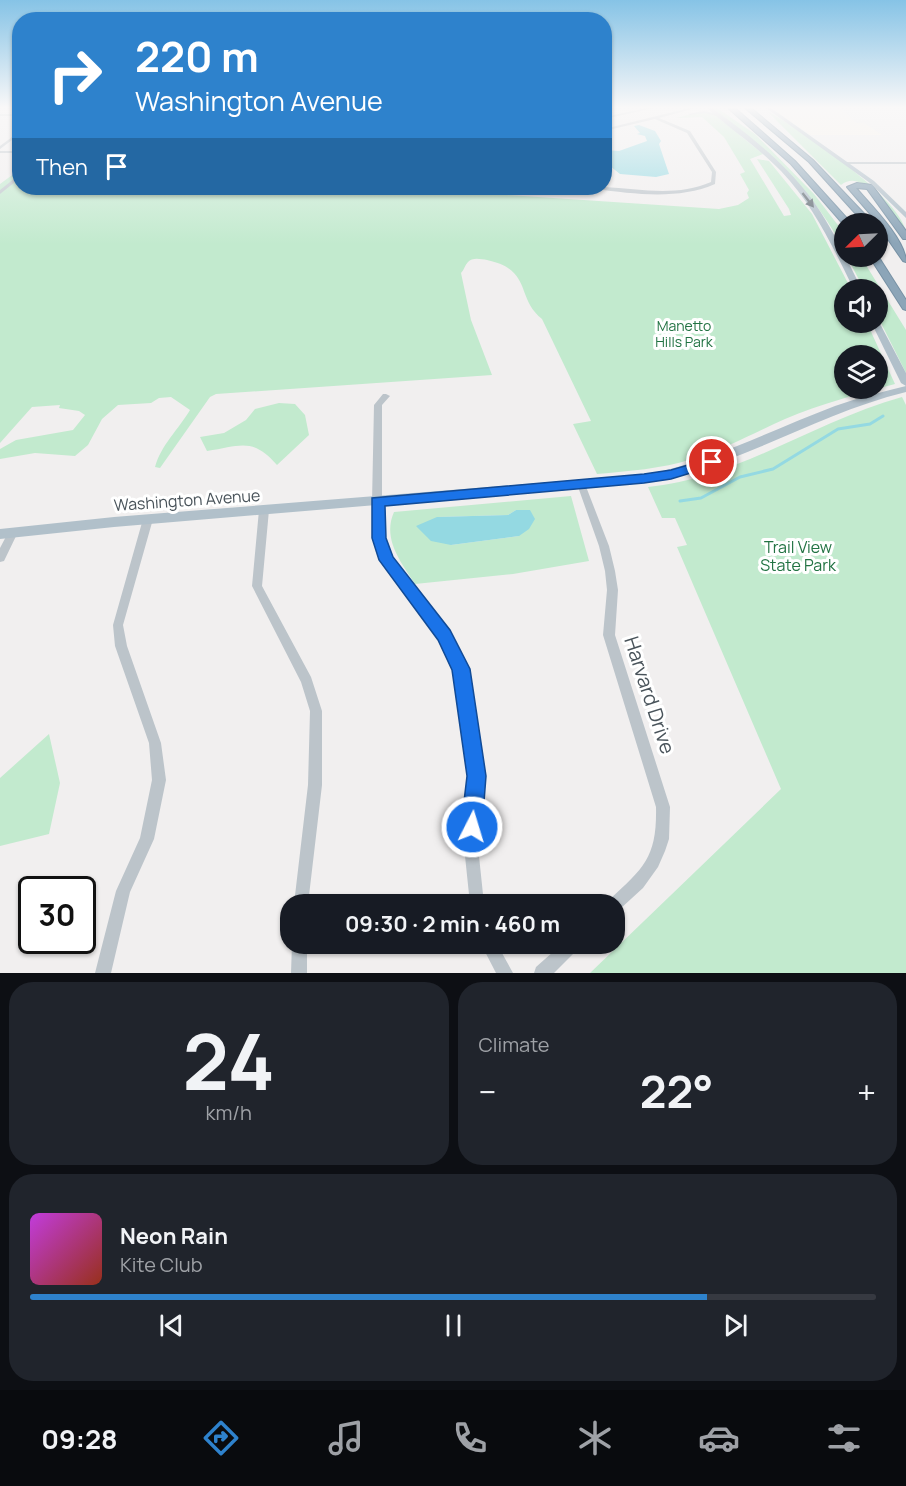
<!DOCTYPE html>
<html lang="en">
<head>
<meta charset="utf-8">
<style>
  :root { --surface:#171b24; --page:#20242c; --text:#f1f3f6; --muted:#9ea1a6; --line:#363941; --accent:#2e82cc }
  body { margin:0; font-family:Manrope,sans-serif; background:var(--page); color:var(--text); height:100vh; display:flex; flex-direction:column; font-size:22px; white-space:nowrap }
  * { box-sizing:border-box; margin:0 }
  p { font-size:20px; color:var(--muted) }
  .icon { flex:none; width:33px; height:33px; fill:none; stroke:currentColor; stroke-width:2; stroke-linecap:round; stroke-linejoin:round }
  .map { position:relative; height:973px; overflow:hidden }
  .panel { display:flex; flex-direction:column; gap:9px; padding:9px; background:#0d0f14; flex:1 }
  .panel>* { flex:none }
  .banner { position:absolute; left:12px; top:12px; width:600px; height:183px; border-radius:24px; box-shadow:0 2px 4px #0004; background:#2e82cc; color:#fff; overflow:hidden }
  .needle { width:39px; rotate:246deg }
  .tools { position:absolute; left:834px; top:213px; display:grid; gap:12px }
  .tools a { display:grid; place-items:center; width:54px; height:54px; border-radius:50%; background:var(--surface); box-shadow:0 2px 4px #0004; font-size:30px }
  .speed { position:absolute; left:18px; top:876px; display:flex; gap:12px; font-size:30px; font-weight:700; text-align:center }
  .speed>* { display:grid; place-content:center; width:78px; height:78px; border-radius:50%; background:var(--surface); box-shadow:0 2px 4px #0004; line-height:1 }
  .speed .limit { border:3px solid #111; border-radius:9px; background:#fff; color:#111 }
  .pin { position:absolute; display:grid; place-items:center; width:51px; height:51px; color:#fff; margin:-26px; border:3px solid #fff; border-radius:50%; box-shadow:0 2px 6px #0007 }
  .me { position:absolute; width:66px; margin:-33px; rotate:5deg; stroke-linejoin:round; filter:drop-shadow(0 0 4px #0008) }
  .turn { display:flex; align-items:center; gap:21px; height:126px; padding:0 24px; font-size:27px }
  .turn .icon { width:78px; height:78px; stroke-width:2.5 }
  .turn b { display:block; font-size:42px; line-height:51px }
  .then { display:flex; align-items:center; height:57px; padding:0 24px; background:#0003; gap:12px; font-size:22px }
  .big { font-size:45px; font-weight:700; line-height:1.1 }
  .panel .tile { flex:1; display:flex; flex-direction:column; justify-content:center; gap:9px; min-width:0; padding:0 21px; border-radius:24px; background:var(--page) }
  .panel .dial { align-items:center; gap:0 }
  .dial b { font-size:78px; line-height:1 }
  .song { display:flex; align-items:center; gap:18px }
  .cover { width:72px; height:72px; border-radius:9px; background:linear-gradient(135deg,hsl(290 70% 55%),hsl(10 70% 35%)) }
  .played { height:6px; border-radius:3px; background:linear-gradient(90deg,var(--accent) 80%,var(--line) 80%) }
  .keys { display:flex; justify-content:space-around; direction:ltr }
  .heat { display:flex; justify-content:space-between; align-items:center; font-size:33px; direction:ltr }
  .panel .tiles { flex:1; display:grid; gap:9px; grid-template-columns:1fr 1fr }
  .tile:last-child { grid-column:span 2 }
  .trip { position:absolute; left:280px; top:894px; width:345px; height:60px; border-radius:24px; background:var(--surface); box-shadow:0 2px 4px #0004; font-weight:700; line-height:60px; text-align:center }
  .dock { display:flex; height:96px; justify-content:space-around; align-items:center; background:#090b0e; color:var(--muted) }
  .dock .icon { width:42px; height:42px }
  .dock .selected { color:var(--accent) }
  .dock b { font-size:27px; color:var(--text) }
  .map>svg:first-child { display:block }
</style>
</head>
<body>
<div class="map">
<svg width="906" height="973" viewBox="0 0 906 973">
  <rect width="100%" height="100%" fill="#f1efef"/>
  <path fill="#faf4ea" d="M770,108H840L856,123H864L882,135H811Z"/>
  <path fill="#c2eace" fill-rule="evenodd" d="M712,108H717L755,134L814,194L844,233V251C815,190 764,148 712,108Z
    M767,111C797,127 906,201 906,234C893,217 865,166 841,185Z
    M700,112L715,115L763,154L750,159L784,216L791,215L789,209L757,159L769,161L812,214L851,289L844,290V322L867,323L895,384C857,394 821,404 785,419C754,433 725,449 692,459C661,469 629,471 597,474L573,424L591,421L542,319C515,297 533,270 487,260C481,259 472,257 468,262C465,265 464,270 461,273L471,320L492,375L216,394L210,397L160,468L155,467C161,445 178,430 190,410L171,397L159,398L151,403L118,405L102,419L88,445L75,456L35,453L0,459V449L16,440L73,430L85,415L79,411L59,408L60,405L32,407L0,443V184L19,170L20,188H400L719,209L738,205L749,198L747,193L749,190L740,174L745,172L724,137L702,117L676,118ZM844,356H878V388H844Z
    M847,257H861L906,330V373L878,317V290L864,289Z
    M902,397L906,405V973H590L781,789L677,547L687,545L675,518H662L648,487C739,478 815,421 902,397Z
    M279,403L295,404L305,415L309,435L277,465C252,437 241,446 207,451L200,437L224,433L246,420L255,409Z
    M571,496L589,561L513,574L415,584C401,562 382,539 394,512ZM516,510L519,536L451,545L437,517L508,515Z
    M49,734L60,783L49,834L0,846V778Z"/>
  <path fill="#94d9e2" d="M639,125L655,131L661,141L659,144L669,174L656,177L620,174L605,162V150L619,151L647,141L645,136L637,134L640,133L634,126Z
    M516,510H530L535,519L529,529L519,536L451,545L431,541L416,526L437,517L508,515Z"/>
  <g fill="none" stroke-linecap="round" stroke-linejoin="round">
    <path stroke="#94d9e2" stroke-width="3" d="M680,501L701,498L740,477L773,469L838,429L870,424L883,416"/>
    <defs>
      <path id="highway" d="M728,108H735L795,161L852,224L844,225L791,164Z
        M745,108H751L813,160L874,224H865L809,162Z
        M857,183L872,185L906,231V239H903L867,189L856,188C870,204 906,240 906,262L903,261L872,216L847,187Z
        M869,256H878L906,300V310L903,309Z"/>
    </defs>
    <use href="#highway" stroke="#7791a4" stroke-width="2"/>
    <path fill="#bcc4ca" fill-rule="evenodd" d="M647,108H654L604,119V117Z
      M689,108H696L659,118L690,131L716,172L715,184C679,200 634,194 596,189V188L604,187C640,189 677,197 711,182L712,172L687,133L655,119L604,131V129Z
      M704,111L722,115L723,116L721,117L704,113L690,115L688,114Z
      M0,114H20V116H0Z
      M20,131V134L0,149V146Z
      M0,151H20V153H0Z
      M847,162H906V164H845Z
      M20,174V178L0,194V190Z
      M383,394H386L390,396L382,405V502L386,549L390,558L455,642L467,669L484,776L479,856L484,904H470L465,856L470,776L455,669L447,648L382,563L376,549L372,502L374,405Z
      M581,481L585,484L609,546L615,571L618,590L615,635L670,807L669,839L665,851L658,867L643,888L620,909L615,911V904H608L610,899C645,867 657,856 656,807L603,635L607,590L605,571L599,546L577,484Z
      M264,507L267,508L269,510L262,586L311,677L322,711V785L308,904H294L308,785L310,711L301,682L252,586L259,510L261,508Z
      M148,515L151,517L153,519L123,625L127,646L161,743L166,780L154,839L130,892L111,973H95L116,891L140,838L152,780L149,743L115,646L113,625L143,519L145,517Z
      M13,528L16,529L18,532L4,561L0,562V548L10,529Z
      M292,944H307V973H291Z
      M481,944H497L513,973H496Z
      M562,944H581L578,949L554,973H534L536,967Z"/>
    <path fill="#b1c0ca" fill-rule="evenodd" d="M707,108H712C748,134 784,162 811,198C832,227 846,258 862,290H854C833,247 814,206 781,171C758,147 731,130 707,108Z
      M766,108H771L874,181L906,212V218L870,183Z
      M878,320L906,373V392C841,408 784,439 722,462C699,471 675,476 651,482L114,527L0,539V529L114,517L651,474C716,459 774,429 835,406C858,398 882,392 906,386L901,383L871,322H878Z"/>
    <use href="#highway" fill="#8ca5b8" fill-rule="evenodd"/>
  </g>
  <defs><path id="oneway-solid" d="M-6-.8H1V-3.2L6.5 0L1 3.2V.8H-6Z" transform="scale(1.5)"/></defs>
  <use fill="#636e76" href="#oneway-solid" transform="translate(808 200) rotate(52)"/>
  <linearGradient id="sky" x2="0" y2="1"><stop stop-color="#86c3e6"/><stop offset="0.44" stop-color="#f9f8f8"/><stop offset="1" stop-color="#f9f8f8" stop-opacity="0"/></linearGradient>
  <rect width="906" height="244" fill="url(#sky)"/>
  <path fill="#1a73e8" stroke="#114b97" stroke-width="1.5" d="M712,458L717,459V465L671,479L644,483L385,506L386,538L393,557L450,630L470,669L486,776L482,827L479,835L472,838L464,835L461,827L467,776L452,670L438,640L379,560L372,538V498L644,474L671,470Z"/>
  <g text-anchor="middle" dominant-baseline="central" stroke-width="6" stroke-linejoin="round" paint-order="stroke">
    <g font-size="14" fill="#227343" stroke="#fff">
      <text x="684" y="325">Manetto<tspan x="684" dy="16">Hills Park</tspan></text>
    </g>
    <g font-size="16" fill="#49535a" stroke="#fff">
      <text transform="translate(187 500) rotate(-4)">Washington Avenue</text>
    </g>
    <g font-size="16" fill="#227343" stroke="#fff">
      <text x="798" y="547">Trail View<tspan x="798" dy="18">State Park</tspan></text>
    </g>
    <g font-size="20" fill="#49535a" stroke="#fff">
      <text transform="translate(650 695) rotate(72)">Harvard Drive</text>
    </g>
  </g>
</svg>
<div class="tools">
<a><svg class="needle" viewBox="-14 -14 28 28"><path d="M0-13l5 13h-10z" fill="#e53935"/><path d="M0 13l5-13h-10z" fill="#9ea1a6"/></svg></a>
<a><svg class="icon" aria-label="sound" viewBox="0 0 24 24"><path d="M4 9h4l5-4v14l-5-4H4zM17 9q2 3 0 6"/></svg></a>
<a><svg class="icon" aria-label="layers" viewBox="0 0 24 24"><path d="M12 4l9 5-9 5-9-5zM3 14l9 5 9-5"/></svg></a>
</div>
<div class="speed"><div class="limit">30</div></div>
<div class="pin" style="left:712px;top:462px;background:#d93025"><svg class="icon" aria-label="arrive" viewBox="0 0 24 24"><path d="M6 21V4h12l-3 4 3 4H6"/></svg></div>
<svg class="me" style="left:472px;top:827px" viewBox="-20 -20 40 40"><circle r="17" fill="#1a73e8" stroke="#fff" stroke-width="3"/><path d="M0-11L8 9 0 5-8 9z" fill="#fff"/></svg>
<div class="trip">09:30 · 2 min · 460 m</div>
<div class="banner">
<div class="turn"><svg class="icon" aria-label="right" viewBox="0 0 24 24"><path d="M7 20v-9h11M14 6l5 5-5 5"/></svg><div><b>220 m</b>Washington Avenue</div></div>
<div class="then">Then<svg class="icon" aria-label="arrive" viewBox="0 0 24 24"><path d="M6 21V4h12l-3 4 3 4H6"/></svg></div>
</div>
</div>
<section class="panel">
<div class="tiles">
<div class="tile dial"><b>24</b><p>km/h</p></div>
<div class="tile"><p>Climate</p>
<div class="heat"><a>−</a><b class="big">22°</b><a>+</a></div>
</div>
<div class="tile">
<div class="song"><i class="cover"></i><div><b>Neon Rain</b><p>Kite Club</p></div></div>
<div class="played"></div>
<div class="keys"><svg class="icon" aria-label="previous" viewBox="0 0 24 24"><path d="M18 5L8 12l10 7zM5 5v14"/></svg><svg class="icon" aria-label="pause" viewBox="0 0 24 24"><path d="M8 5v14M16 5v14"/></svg><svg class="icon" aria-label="next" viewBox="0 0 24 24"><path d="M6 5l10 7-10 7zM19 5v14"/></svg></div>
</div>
</div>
</section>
<nav class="dock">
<b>09:28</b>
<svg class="icon selected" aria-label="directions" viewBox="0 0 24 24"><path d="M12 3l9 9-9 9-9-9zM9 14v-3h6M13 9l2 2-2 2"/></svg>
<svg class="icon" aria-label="music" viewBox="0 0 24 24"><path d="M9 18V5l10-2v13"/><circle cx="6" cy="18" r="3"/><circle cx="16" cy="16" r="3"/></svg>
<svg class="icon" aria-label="phone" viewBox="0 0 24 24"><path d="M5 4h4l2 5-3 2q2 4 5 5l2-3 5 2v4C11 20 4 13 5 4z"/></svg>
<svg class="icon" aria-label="climate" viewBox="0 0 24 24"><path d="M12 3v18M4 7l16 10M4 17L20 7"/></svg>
<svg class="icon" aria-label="car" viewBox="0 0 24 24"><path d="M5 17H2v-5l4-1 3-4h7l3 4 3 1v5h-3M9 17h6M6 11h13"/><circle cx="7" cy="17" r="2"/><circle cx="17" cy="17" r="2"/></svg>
<svg class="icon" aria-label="filters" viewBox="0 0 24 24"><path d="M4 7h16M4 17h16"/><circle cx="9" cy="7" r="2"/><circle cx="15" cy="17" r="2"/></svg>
</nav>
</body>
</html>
